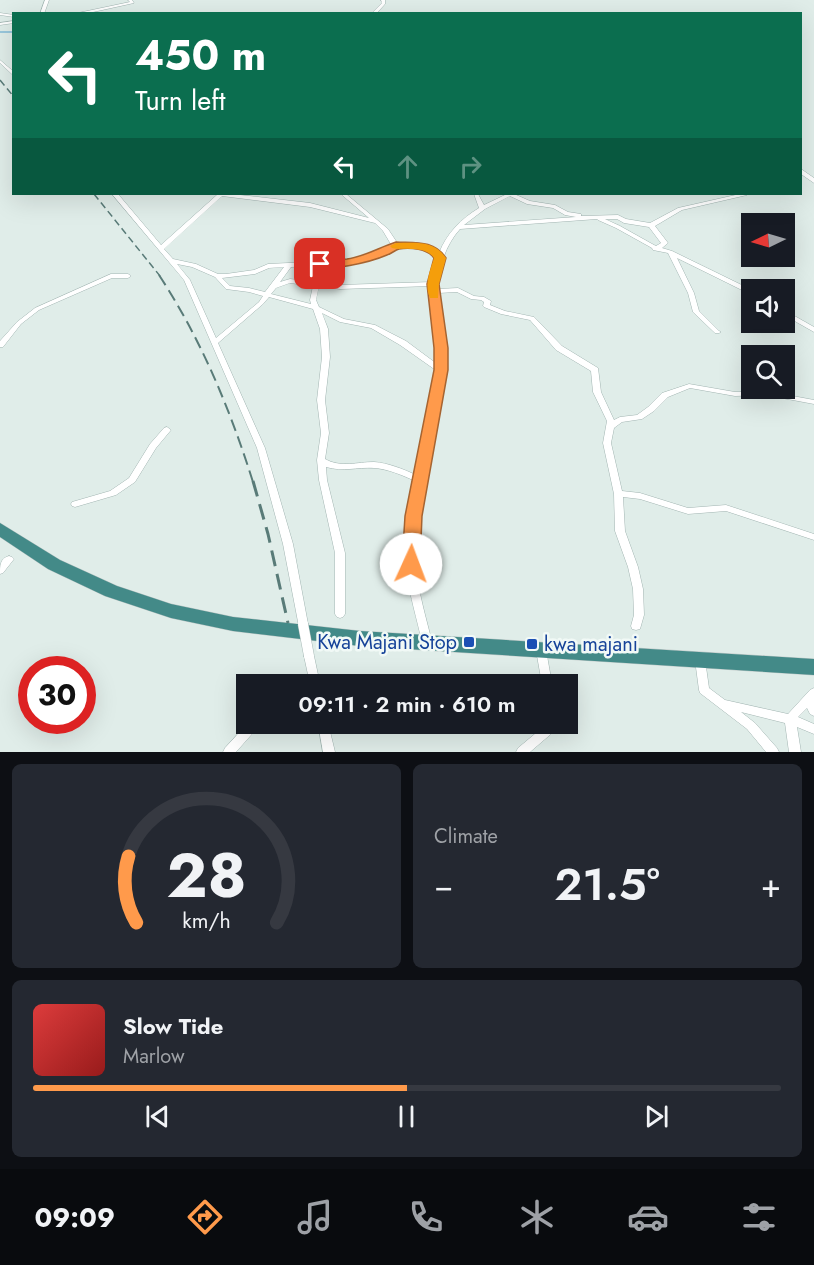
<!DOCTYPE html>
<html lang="en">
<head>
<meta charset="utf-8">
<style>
  :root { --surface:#171b24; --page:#242831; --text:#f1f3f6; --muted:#9ea1a6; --line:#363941; --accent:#ff9a4b }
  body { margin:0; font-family:Jost,sans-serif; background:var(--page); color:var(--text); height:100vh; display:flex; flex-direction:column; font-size:22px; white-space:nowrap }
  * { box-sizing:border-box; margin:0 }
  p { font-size:20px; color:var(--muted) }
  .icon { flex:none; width:33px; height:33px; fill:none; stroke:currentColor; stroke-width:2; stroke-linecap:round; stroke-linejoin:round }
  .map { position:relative; height:752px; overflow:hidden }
  .panel { display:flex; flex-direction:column; gap:12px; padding:12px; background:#0d0f14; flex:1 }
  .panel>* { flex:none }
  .top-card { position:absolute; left:12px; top:12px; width:790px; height:183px; border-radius:0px; box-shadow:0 6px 24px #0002; background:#0b6e4f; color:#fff; overflow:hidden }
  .needle { width:39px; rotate:265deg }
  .fabs { position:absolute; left:741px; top:213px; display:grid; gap:12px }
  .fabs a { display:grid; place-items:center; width:54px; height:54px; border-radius:0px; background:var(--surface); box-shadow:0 6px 24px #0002; font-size:30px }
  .speed { position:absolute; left:18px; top:656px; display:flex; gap:12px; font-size:30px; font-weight:700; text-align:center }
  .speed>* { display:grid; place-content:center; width:78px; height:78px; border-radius:50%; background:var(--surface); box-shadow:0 6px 24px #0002; line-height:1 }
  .speed .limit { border:9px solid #d22; background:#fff; color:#111 }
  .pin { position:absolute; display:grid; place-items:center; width:51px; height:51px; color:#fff; margin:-26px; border-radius:12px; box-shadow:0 3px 9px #0006 }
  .me { position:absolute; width:66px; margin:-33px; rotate:2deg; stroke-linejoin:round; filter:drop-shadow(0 0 4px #0008) }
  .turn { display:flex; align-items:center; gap:21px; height:126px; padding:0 24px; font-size:27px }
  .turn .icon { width:78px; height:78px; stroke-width:2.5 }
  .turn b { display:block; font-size:42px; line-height:51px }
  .lanes { display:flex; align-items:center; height:57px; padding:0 24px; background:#0003; justify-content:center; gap:30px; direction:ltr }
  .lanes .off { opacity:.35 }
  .big { font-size:45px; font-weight:600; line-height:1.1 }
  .panel .tile { flex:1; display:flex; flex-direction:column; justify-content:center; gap:9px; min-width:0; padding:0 21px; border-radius:9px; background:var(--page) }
  .panel .dial { align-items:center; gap:0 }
  .dial svg { height:156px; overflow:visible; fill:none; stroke:var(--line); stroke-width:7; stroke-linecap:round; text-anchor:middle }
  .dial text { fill:var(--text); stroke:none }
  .song { display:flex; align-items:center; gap:18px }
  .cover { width:72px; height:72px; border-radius:9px; background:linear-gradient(135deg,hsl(0 70% 55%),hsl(0 70% 35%)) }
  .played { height:6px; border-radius:3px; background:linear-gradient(90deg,var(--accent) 50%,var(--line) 50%) }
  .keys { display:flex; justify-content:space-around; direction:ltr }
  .heat { display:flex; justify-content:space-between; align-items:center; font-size:33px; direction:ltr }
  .panel .tiles { flex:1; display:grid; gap:12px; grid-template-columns:1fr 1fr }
  .tile:last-child { grid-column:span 2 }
  .trip { position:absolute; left:236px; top:674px; width:342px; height:60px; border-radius:0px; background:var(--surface); box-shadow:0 6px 24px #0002; font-weight:600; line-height:60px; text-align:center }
  .tab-bar { display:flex; height:96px; justify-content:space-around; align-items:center; background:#090b0e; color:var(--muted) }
  .tab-bar .icon { width:42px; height:42px }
  .tab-bar .selected { color:var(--accent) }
  .tab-bar b { font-size:27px; color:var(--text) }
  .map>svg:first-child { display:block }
</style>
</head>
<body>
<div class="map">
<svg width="814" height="752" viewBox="0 0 814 752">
  <rect width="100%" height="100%" fill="#e0ede9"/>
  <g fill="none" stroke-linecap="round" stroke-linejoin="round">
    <path stroke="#81bad8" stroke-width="1.5" d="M0,32H14"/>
    <defs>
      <path id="minor" d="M45,0H49L44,14H40Z
        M128,0H132L134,3L84,14H73L130,2Z
        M381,0H385V4L376,14H371L382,3Z
        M0,13L14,15V17L0,15Z
        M14,21V23L0,25V23Z
        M0,60L14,72V76L0,63Z
        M801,169L814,178V183L801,174Z
        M112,194H118L161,245L218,194H231L310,203L369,218L342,195L346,194L388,229L398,244C412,245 426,243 439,253C447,233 461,219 479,208L474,194H478L484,205L507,194H514L530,201L555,205L568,212L581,214V216L618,215L626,219L650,223L678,208L740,194H747V195L682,210L655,226L668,243L662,248L672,251L752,290V295L677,258L694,293L699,311L719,331L721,332L719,333H715L693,312L688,293L668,253L653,250L652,248L616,228L598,220L597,219L460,229C445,246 439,266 438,289L458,288L474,296L484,297L491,301L490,305L505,311L534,317L562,346L598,368L601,392L614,420L620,417L637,415L648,407L662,393L689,384L735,392L766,391L814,400V404L766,395L735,396L690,388L668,397L654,411L642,419L622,422L614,428L611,443L622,491L640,493L688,508L726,505L814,534V540L726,511L688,514L640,499L623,497L625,531L638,567L643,589L644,615L640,629L636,630L632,629L631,626L634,615L633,589L628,567L615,531L614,494L603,443L607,421L593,392L591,371L556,350L530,320L501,314L484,307L483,306L484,302L481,300L471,299L457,292L438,293L444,351L445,370L443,384L433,422L424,478L425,480L423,482C419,511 414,541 416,570C419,594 426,618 432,642L431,645L427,646L423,645L422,642C417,619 410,597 407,574C404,543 410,511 415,481C402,475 388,469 374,468C356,467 344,472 326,467L327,480L345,553V614L343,617L340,618L337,617L335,614V553L319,480L317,460L321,433L317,400L322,357L320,329L313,309L269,297L263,304L218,343L265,448L293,544L308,624L307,627L303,628L299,627L283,544L257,448L184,280ZM222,196L310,207L375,223L383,231L392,246L381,252L350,260L268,264L254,270L226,274H218L196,264L173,259L164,249ZM510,196L527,204L553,208L565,215L576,217L464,225L485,209ZM605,219H617L624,223L649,227L661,243L656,246L654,245L620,226ZM397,248C412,248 425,246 437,258L432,282L340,285L290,279L280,282L291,267C328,265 364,266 397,248ZM177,264L192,267L215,277L226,289L249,292L263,296L259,302L216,338L190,280ZM284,267L265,292L249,288L230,286L222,278L255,274L269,268ZM290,283L313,286L310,300L311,304L271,294L276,288ZM319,286L340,289L431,286V291L437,351V364L406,341L375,325L344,319L319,307L316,300ZM322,313L340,322L371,328L400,345L437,371L435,384L425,422L416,475C403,469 388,463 374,462C357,462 341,468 325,459L329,433L325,400L330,357L328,329Z
        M111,274H128L131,276L128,278H112L39,310L21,324L3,347H0V341L17,322L35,308Z
        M784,310L814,327V332L784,315Z
        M167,427L171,430L156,448L135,482L116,495L75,507L72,506L71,504L72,502L110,491L129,478L150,444L164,428Z
        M9,556L12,557L14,559L3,573L0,574C0,566 0,558 9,556Z
        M541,646L545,647L546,650L552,684H542L536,650L537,647Z
        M309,652L313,653L314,656L320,684H310L304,656L305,653Z
        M700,656L704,657L705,660L709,688L725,700L788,714L810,690L814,688V716L810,714L807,708L798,717L814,724V734L797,727L801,752H789L785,723L741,712L755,723L777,748L779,752H766L747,729L700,693L699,690L695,660L696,657Z
        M248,723H260L259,726L236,752H223L225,748Z
        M318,723H328L335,752H323Z
        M544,723H554L551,734L530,752H516L518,748L542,728Z"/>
      <path id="trunk" d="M0,523L60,560L117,586L171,604L233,617L360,631L814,659V675L360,646L233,631L171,618L105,596L48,569L0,537Z"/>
    </defs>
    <use href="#minor" stroke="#a2b5b2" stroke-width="1"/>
    <use href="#trunk" stroke="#c0c9c8" stroke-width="1"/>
    <use href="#minor" fill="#fff" fill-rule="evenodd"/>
    <use href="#trunk" fill="#438a88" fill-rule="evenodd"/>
    <path stroke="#597b78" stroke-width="1.5" stroke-dasharray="7 4" stroke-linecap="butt" d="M0,80L14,97
      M94,194L160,276"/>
    <path stroke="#597b78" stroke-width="2" stroke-dasharray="12 6" stroke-linecap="butt" d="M159,275C201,339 230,409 253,482"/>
    <path stroke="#597b78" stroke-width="3" stroke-dasharray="16 8" stroke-linecap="butt" d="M253,481L268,534L288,623"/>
    <defs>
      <path id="minor-bridge" d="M303,624L309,656"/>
    </defs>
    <use href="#minor-bridge" stroke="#a2b5b2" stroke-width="11" stroke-linecap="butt"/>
    <use href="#minor-bridge" stroke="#fff" stroke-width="10"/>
  </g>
  <path fill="#ff9a4b" stroke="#a66431" stroke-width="1.5" d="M396,242C416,243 434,240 446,258L439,284L448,348V370L422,516L420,564L417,568L411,570L405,568L402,564L405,516L434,370V348L427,284L434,258C428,249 410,247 399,249C395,250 391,254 387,255C373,261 326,274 314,264C322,258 336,260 347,259C364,257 380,247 396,242Z"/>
  <path fill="#f59e0b" d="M396,243C416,243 434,240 446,258L439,284L438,298H430C424,285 430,271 434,258C425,245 406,251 392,248L390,246Z"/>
  <g fill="#1a4fb4" stroke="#f1f9f6" stroke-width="2">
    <rect x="463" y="636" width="12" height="12" rx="3"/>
    <rect x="526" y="638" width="12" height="12" rx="3"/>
  </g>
  <g text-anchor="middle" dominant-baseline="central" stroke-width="5" stroke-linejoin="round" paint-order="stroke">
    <g font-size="20" fill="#164399" stroke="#f1f9f6" text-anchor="end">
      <text x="457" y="642">Kwa Majani Stop</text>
      <text x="544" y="644" text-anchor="start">kwa majani</text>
    </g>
  </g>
</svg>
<div class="fabs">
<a><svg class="needle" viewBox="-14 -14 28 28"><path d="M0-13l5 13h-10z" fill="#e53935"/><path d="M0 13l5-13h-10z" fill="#9ea1a6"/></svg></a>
<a><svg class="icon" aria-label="sound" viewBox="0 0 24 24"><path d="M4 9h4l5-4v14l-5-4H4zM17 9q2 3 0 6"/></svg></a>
<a><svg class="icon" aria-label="search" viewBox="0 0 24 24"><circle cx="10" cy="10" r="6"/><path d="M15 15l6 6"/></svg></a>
</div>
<div class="speed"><div class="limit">30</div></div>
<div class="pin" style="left:320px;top:264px;background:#d93025"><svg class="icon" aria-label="arrive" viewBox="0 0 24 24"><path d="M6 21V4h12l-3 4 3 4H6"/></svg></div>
<svg class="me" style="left:411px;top:564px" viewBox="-20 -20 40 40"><circle r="19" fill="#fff"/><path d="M0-13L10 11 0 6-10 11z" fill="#ff9a4b"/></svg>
<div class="trip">09:11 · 2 min · 610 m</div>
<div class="top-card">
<div class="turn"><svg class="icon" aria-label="left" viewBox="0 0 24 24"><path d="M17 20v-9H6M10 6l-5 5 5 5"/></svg><div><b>450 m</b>Turn left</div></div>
<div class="lanes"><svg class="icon" aria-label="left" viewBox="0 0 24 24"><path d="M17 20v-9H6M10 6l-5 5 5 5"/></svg><svg class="icon off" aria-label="ahead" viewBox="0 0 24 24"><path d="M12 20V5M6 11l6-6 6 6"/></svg><svg class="icon off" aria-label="right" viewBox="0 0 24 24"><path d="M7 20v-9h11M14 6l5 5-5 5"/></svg></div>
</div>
</div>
<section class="panel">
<div class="tiles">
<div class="tile dial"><svg viewBox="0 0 100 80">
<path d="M14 69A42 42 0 1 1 86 69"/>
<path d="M14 69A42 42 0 0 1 10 35" stroke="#ff9a4b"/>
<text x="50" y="56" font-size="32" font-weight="700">28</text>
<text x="50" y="72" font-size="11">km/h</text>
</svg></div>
<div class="tile"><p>Climate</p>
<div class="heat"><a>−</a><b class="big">21.5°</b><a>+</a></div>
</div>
<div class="tile">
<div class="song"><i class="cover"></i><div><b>Slow Tide</b><p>Marlow</p></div></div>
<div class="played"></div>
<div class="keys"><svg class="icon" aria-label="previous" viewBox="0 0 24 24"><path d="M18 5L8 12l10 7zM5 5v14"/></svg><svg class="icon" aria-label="pause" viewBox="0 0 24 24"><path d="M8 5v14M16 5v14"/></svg><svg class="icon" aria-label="next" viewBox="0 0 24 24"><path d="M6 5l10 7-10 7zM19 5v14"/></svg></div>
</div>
</div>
</section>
<nav class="tab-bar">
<b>09:09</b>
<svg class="icon selected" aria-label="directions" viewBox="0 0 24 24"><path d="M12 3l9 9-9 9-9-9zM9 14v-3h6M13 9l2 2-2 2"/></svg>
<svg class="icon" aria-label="music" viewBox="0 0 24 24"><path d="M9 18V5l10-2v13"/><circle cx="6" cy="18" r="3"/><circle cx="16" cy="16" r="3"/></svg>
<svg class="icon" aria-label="phone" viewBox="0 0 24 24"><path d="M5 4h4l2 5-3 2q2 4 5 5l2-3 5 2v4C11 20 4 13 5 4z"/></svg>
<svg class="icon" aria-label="climate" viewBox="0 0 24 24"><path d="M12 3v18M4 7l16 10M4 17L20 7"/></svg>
<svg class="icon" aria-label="car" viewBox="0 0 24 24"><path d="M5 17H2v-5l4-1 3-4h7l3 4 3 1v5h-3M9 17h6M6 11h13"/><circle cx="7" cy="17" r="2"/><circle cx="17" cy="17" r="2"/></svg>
<svg class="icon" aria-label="filters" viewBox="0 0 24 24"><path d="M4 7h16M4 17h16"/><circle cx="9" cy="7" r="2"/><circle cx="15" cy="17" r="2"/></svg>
</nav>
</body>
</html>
